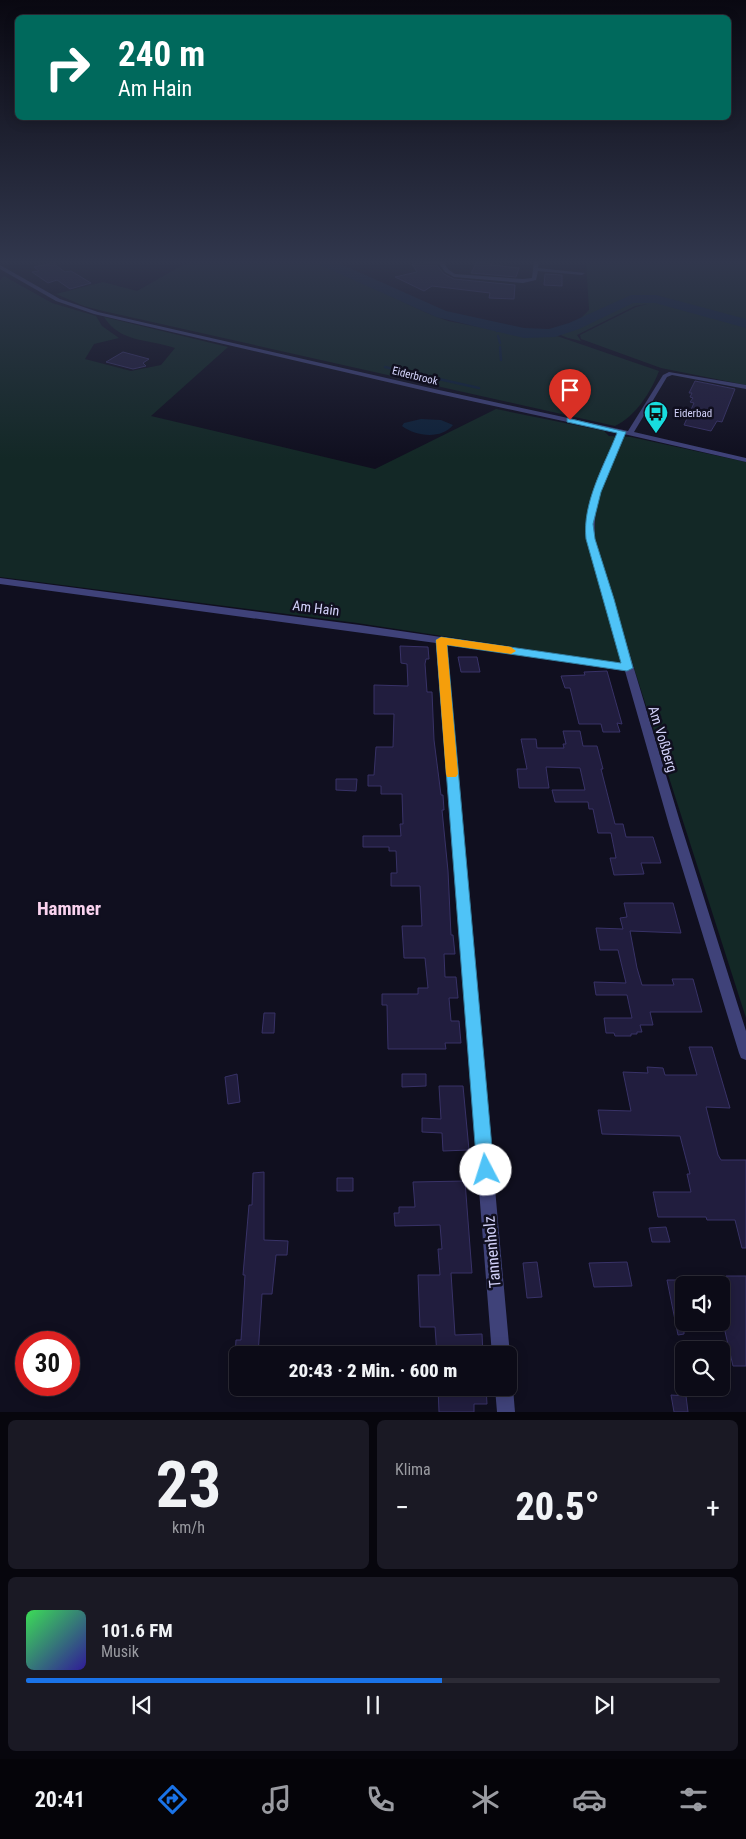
<!DOCTYPE html>
<html lang="de">
<head>
<meta charset="utf-8">
<style>
  :root { --surface:#0c0b17; --page:#1a1924; --text:#f1f3f6; --muted:#9a9ba1; --line:#2c2b36; --accent:#1a73e8 }
  body { margin:0; font-family:"Roboto Condensed",sans-serif; background:var(--page); color:var(--text); height:100vh; display:flex; flex-direction:column; font-size:19px; white-space:nowrap }
  * { box-sizing:border-box; margin:0 }
  p { font-size:16px; color:var(--muted) }
  .icon { flex:none; width:28px; height:28px; fill:none; stroke:currentColor; stroke-width:2; stroke-linecap:round; stroke-linejoin:round }
  .map { position:relative; height:1412px; overflow:hidden }
  .panel { display:flex; flex-direction:column; gap:8px; padding:8px; background:#07060d; flex:1 }
  .panel>* { flex:none }
  .hud { position:absolute; left:15px; top:15px; width:716px; height:105px; border-radius:8px; box-shadow:0 2px 12px #0003,0 0 0 1px var(--line); background:#00695c; color:#fff; overflow:hidden }
  .fabs { position:absolute; left:675px; top:1276px; display:grid; gap:10px }
  .fabs a { display:grid; place-items:center; width:55px; height:55px; border-radius:8px; background:var(--surface); box-shadow:0 2px 12px #0003,0 0 0 1px var(--line); font-size:25px }
  .speed { position:absolute; left:15px; top:1331px; display:flex; gap:10px; font-size:25px; font-weight:700; text-align:center }
  .speed>* { display:grid; place-content:center; width:65px; height:65px; border-radius:50%; background:var(--surface); box-shadow:0 2px 12px #0003,0 0 0 1px var(--line); line-height:1 }
  .speed .limit { border:8px solid #d22; background:#fff; color:#111 }
  .pin { position:absolute; display:grid; place-items:center; width:42px; height:42px; color:#fff; margin:-51px -21px; border-radius:50% 50% 50% 0; rotate:-45deg; box-shadow:0 0 5px #0007 }
  .pin .icon { rotate:45deg }
  .me { position:absolute; width:55px; margin:-28px; rotate:355deg; stroke-linejoin:round; filter:drop-shadow(0 0 4px #0008) }
  .turn { display:flex; align-items:center; gap:18px; height:105px; padding:0 20px; font-size:22px }
  .turn .icon { width:65px; height:65px; stroke-width:2.5 }
  .turn b { display:block; font-size:35px; line-height:42px }
  .big { font-size:38px; font-weight:800; line-height:1.1 }
  .panel .card { flex:1; display:flex; flex-direction:column; justify-content:center; gap:8px; min-width:0; padding:0 18px; border-radius:8px; background:var(--page) }
  .panel .dial { align-items:center; gap:0 }
  .dial b { font-size:65px; line-height:1 }
  .song { display:flex; align-items:center; gap:15px }
  .cover { width:60px; height:60px; border-radius:8px; background:linear-gradient(135deg,hsl(130 70% 55%),hsl(250 70% 35%)) }
  .played { height:5px; border-radius:2px; background:linear-gradient(90deg,var(--accent) 60%,var(--line) 60%) }
  .keys { display:flex; justify-content:space-around; direction:ltr }
  .heat { display:flex; justify-content:space-between; align-items:center; font-size:28px; direction:ltr }
  .panel .tiles { flex:1; display:grid; gap:8px; grid-template-columns:1fr 1fr }
  .card:last-child { grid-column:span 2 }
  .trip { position:absolute; left:229px; top:1346px; width:288px; height:50px; border-radius:8px; background:var(--surface); box-shadow:0 2px 12px #0003,0 0 0 1px var(--line); font-weight:800; line-height:50px; text-align:center }
  .menu { display:flex; height:80px; justify-content:space-around; align-items:center; background:#050409; color:var(--muted) }
  .menu .icon { width:35px; height:35px }
  .menu .current { color:var(--accent) }
  .menu b { font-size:22px; color:var(--text) }
  .map>svg:first-child { display:block }
</style>
</head>
<body>
<div class="map">
<svg width="746" height="1412" viewBox="0 0 746 1412">
  <rect width="100%" height="100%" fill="#100f1f"/>
  <path fill="#132826" d="M190,261H315L427,313L448,321L521,335L557,336L659,371C651,392 636,416 615,426L103,311L84,306L56,294L103,282L137,291Z
    M586,261H746V385L661,368L581,339L580,335L636,307L647,304L635,306L577,335L581,341L568,338L548,330L575,324L589,310Z
    M4,276L52,303L96,316L102,326L119,338L94,344L85,359L131,371L161,365L175,348C149,339 120,343 104,317L228,347L151,416L375,469L496,409L604,431L609,436L631,437L746,462V1018L633,665L357,623L0,577V280Z"/>
  <path fill="#0e2139" d="M421,419L441,420L453,425C441,440 415,436 402,426L404,423Z"/>
  <g fill="none" stroke-linecap="round" stroke-linejoin="round">
    <path stroke="#0e2139" stroke-width="2.5" d="M495,328L497,331
      M498,336L500,343
      M500,347L501,360
      M385,367L479,388"/>
    <path fill="#0e2139" fill-rule="evenodd" d="M317,261H334L446,311L524,328L549,329L569,323L631,295H656L746,319V328L655,303H633L579,329L555,337L524,338L436,317L318,264Z"/>
  </g>
  <path fill="#211d3e" stroke="#383267" d="M434,262L444,274L454,279L515,285L514,299L489,298L490,293L432,286L424,291L395,277L417,272L412,264Z
    M477,262L492,264L491,265L519,268L516,277L471,273Z
    M53,263L65,272L71,271L91,283L70,289L57,280L48,283L32,272L39,271L34,267Z
    M545,274L562,275V286L544,285Z
    M123,352L149,359L143,363L146,366L133,369L106,362Z
    M695,381L735,389L722,422L717,421L711,431L684,425L694,403L690,402L693,398L690,397L692,393H689Z
    M400,646L428,647L429,659H426L425,664L427,692H432L434,740L441,795H443L444,810H442L448,871L451,935H453L455,954H444L445,977H456L458,998H449L451,1021H459L461,1043H445L446,1049H388L387,1005H382V994H418V988H428L425,958H404L402,926H422L420,886H391V873H397L396,851H389V847H363V836H401L400,824H403L402,794H381V786H368V775H374L376,747H393L394,714H374V685L408,686L407,664L401,663Z
    M458,657H477L480,672H461Z
    M607,671L622,724L617,723L620,732H603L601,724H579L570,688H565L561,676L585,675L584,672Z
    M563,731H580L583,746H597L603,769H601L615,824H623L626,837H653L661,863H641L644,874L614,875L610,858H616L611,833H598L593,809H589L588,802H555L552,790H585L580,768L546,767L549,788H519L517,769H527L521,739H536L537,748H564L563,744H566Z
    M336,779H357L356,791L336,790Z
    M624,903H673L681,933L630,931L637,968L642,985H674L672,979H693L702,1012H650L653,1025H640L642,1032H637V1034H631V1036H615L614,1033H606L604,1018H632L627,995H596L594,982L626,983L618,950H600L596,928L623,929L620,918L627,917Z
    M264,1013H275L274,1033H262Z
    M689,1047H712L730,1108L706,1107L718,1155L721,1160H746V1248H742L735,1220H707L706,1217H658L653,1192H691L687,1174H690L680,1136L602,1134L598,1110L631,1111L623,1072L648,1073L647,1067L663,1068L665,1075H697Z
    M237,1074L240,1102L228,1104L225,1077Z
    M402,1074H426V1086L402,1087Z
    M439,1086H463L469,1150L443,1151L442,1133L422,1132V1118L441,1119Z
    M264,1172V1240L288,1241L287,1255H276L272,1294H262L258,1355H235L236,1340H241L245,1275H243L249,1205H252L253,1173Z
    M337,1178H353V1191H337Z
    M465,1181L472,1273H451L455,1335L482,1334L483,1355H437L435,1327H420L418,1275H440L438,1249H442L440,1225L395,1226L394,1213H399V1207H415L413,1182Z
    M666,1227L670,1242H652L649,1228Z
    M537,1262L542,1297L527,1298L523,1263Z
    M627,1262L632,1286L594,1287L589,1263Z
    M726,1276H746V1366H733L721,1314V1291L730,1292Z
    M667,1280H684V1334L678,1335Z
    M438,1388H486L487,1404H474V1412H439Z
    M671,1395L686,1396L688,1412H674Z"/>
  <g fill="none" stroke-linecap="round" stroke-linejoin="round">
    <path fill="#3f4279" fill-rule="evenodd" d="M437,261H442L449,270L455,274L523,279L532,278L534,261H539L538,268L585,273L582,275L538,271L536,280L523,283L454,277L445,272Z
      M0,265L60,299L98,312L439,390L628,431L663,375L669,372L746,385V389L672,375L667,377L634,432L746,458V462L624,434C608,468 592,501 595,539L681,825L746,1031V1060L741,1058L739,1053L669,825L625,671L446,644L510,1355L508,1360V1355H492L436,643L0,584V578L360,625L623,664L587,539C584,500 602,467 618,433L439,394L94,314L56,301L0,269Z
      M508,1381L510,1382L513,1388L515,1412H497L495,1388H508Z"/>
  </g>
  <linearGradient id="sky" x2="0" y2="1"><stop stop-color="#090811"/><stop offset="0.57" stop-color="#31374d"/><stop offset="1" stop-color="#31374d" stop-opacity="0"/></linearGradient>
  <rect width="746" height="459" fill="url(#sky)"/>
  <path fill="#4fc3f7" stroke="#337fa1" d="M567,418L626,432L601,492L593,524L595,539L614,599L633,668L627,671L447,645L494,1170L492,1177L486,1179L479,1177L477,1170L436,640L441,637L621,663L586,539C582,503 604,466 617,433L567,422Z"/>
  <path fill="#f59e0b" d="M441,637L511,647L516,651L511,654L447,645L458,774L456,777H447L446,774L436,640Z"/>
  <defs>
    <symbol id="bus-pin" viewBox="-11 -11 22 30"><path d="M0 17L-7.5 6A9.5 9.5 0 1 1 7.5 6Z" fill="#18dddf" stroke="#100f1f"/><path d="M-5-6H5V4H4V6H2V4H-2V6H-4V4H-5ZM-3.5-4V0h7V-4ZM-3.5 1.2v1.5H-2V1.2ZM2 1.2v1.5H3.5V1.2Z" fill="#111"/></symbol>
  </defs>
  <g fill-rule="evenodd">
    <use href="#bus-pin" x="642" y="399" width="28" height="38"/>
  </g>
  <g text-anchor="middle" dominant-baseline="central" stroke-width="5" stroke-linejoin="round" paint-order="stroke">
    <g font-size="11" fill="#d3d2fa" stroke="#100f1f">
      <text transform="translate(415 376) rotate(14)">Eiderbrook</text>
    </g>
    <g font-size="11" fill="#d3d2fa" stroke="#100f1f" text-anchor="start">
      <text x="674" y="413">Eiderbad</text>
    </g>
    <g font-size="14" fill="#d3d2fa" stroke="#100f1f">
      <text transform="translate(316 608) rotate(7)">Am Hain</text>
      <text transform="translate(663 739) rotate(73)">Am Voßberg</text>
    </g>
    <g font-size="16" fill="#d3d2fa" stroke="#100f1f">
      <text transform="translate(492 1252) rotate(-95)">Tannenholz</text>
    </g>
    <g font-size="19" font-weight="bold" fill="#fad3ef" stroke="#100f1f">
      <text x="69" y="908">Hammer</text>
    </g>
  </g>
</svg>
<div class="fabs">
<a><svg class="icon" aria-label="sound" viewBox="0 0 24 24"><path d="M4 9h4l5-4v14l-5-4H4zM17 9q2 3 0 6"/></svg></a>
<a><svg class="icon" aria-label="search" viewBox="0 0 24 24"><circle cx="10" cy="10" r="6"/><path d="M15 15l6 6"/></svg></a>
</div>
<div class="speed"><div class="limit">30</div></div>
<div class="pin" style="left:570px;top:420px;background:#d93025"><svg class="icon" aria-label="arrive" viewBox="0 0 24 24"><path d="M6 21V4h12l-3 4 3 4H6"/></svg></div>
<svg class="me" style="left:486px;top:1170px" viewBox="-20 -20 40 40"><circle r="19" fill="#fff"/><path d="M0-13L10 11 0 6-10 11z" fill="#4fc3f7"/></svg>
<div class="trip">20:43 · 2 Min. · 600 m</div>
<div class="hud">
<div class="turn"><svg class="icon" aria-label="right" viewBox="0 0 24 24"><path d="M7 20v-9h11M14 6l5 5-5 5"/></svg><div><b>240 m</b>Am Hain</div></div>
</div>
</div>
<section class="panel">
<div class="tiles">
<div class="card dial"><b>23</b><p>km/h</p></div>
<div class="card"><p>Klima</p>
<div class="heat"><a>−</a><b class="big">20.5°</b><a>+</a></div>
</div>
<div class="card">
<div class="song"><i class="cover"></i><div><b>101.6 FM</b><p>Musik</p></div></div>
<div class="played"></div>
<div class="keys"><svg class="icon" aria-label="previous" viewBox="0 0 24 24"><path d="M18 5L8 12l10 7zM5 5v14"/></svg><svg class="icon" aria-label="pause" viewBox="0 0 24 24"><path d="M8 5v14M16 5v14"/></svg><svg class="icon" aria-label="next" viewBox="0 0 24 24"><path d="M6 5l10 7-10 7zM19 5v14"/></svg></div>
</div>
</div>
</section>
<nav class="menu">
<b>20:41</b>
<svg class="icon current" aria-label="directions" viewBox="0 0 24 24"><path d="M12 3l9 9-9 9-9-9zM9 14v-3h6M13 9l2 2-2 2"/></svg>
<svg class="icon" aria-label="music" viewBox="0 0 24 24"><path d="M9 18V5l10-2v13"/><circle cx="6" cy="18" r="3"/><circle cx="16" cy="16" r="3"/></svg>
<svg class="icon" aria-label="phone" viewBox="0 0 24 24"><path d="M5 4h4l2 5-3 2q2 4 5 5l2-3 5 2v4C11 20 4 13 5 4z"/></svg>
<svg class="icon" aria-label="climate" viewBox="0 0 24 24"><path d="M12 3v18M4 7l16 10M4 17L20 7"/></svg>
<svg class="icon" aria-label="car" viewBox="0 0 24 24"><path d="M5 17H2v-5l4-1 3-4h7l3 4 3 1v5h-3M9 17h6M6 11h13"/><circle cx="7" cy="17" r="2"/><circle cx="17" cy="17" r="2"/></svg>
<svg class="icon" aria-label="filters" viewBox="0 0 24 24"><path d="M4 7h16M4 17h16"/><circle cx="9" cy="7" r="2"/><circle cx="15" cy="17" r="2"/></svg>
</nav>
</body>
</html>
